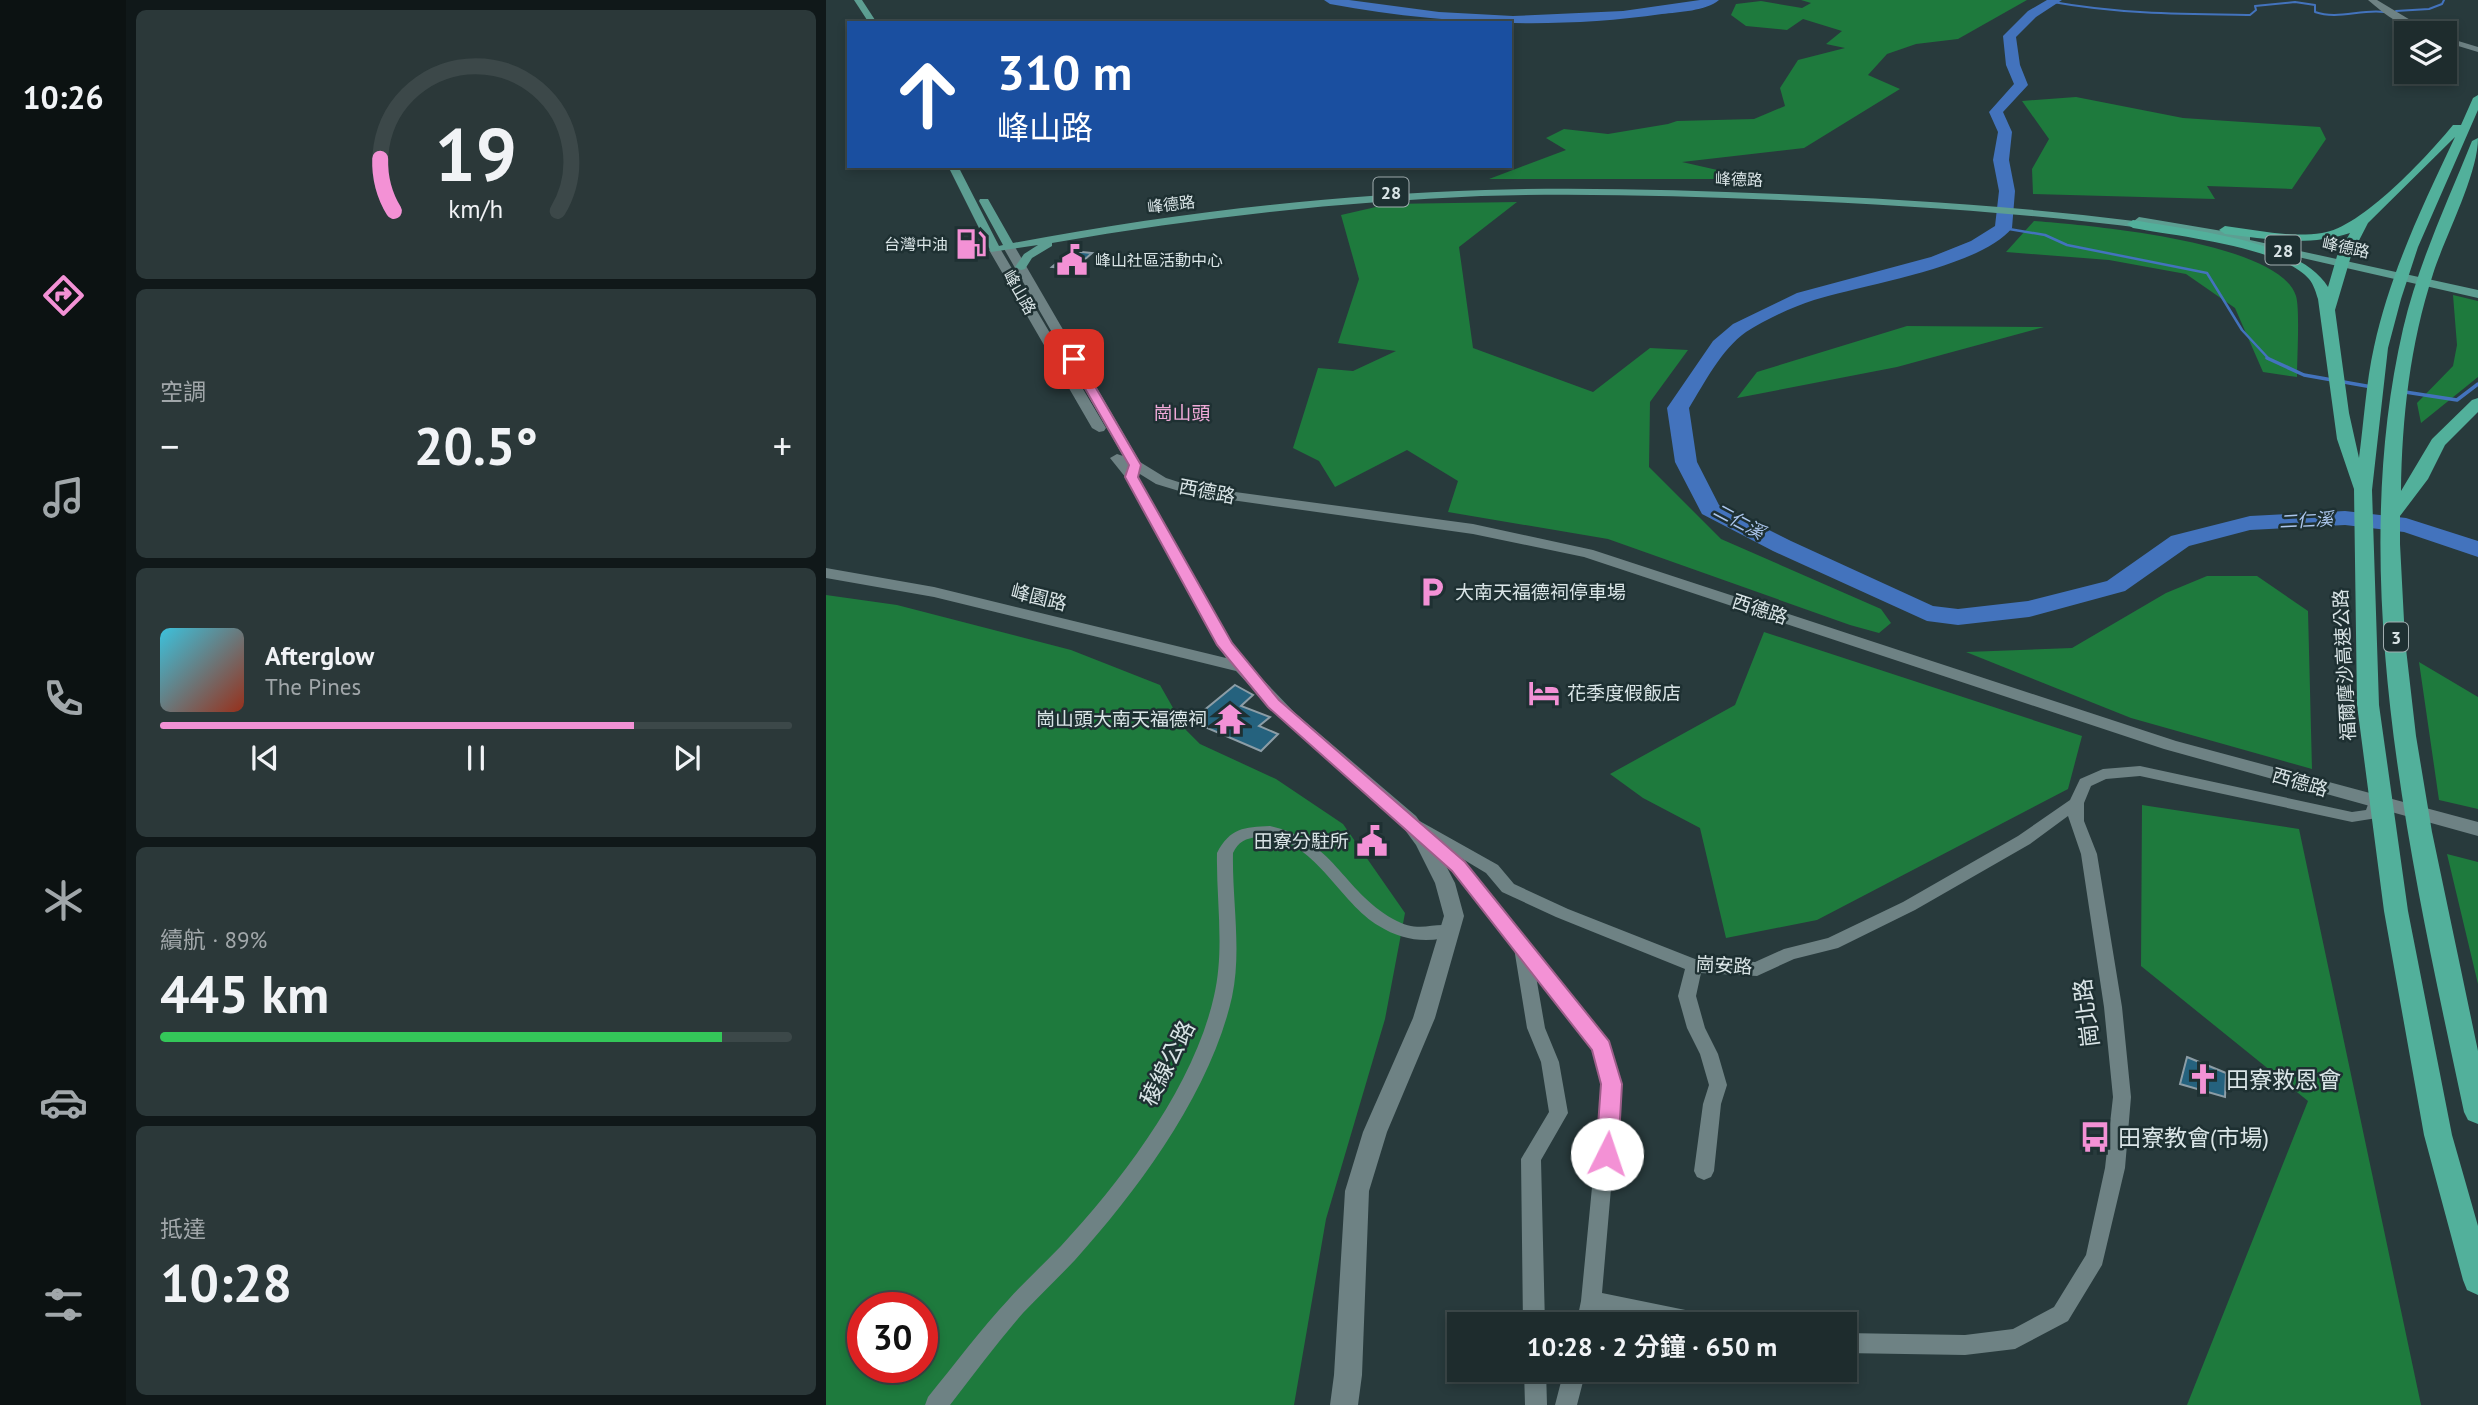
<!DOCTYPE html>
<html lang="zh-TW">
<head>
<meta charset="utf-8">
<style>
  :root { --surface:#1e2c2d; --page:#2b3839; --text:#f1f3f6; --muted:#a1a7aa; --line:#3c4849; --accent:#f391d5 }
  body { margin:0; font-family:"PT Sans","Noto Sans TC",sans-serif; background:var(--page); color:var(--text); height:100vh; display:flex; flex-direction:column; font-size:26px; white-space:nowrap }
  * { box-sizing:border-box; margin:0 }
  p { font-size:23px; color:var(--muted) }
  .icon { flex:none; width:38px; height:38px; fill:none; stroke:currentColor; stroke-width:2; stroke-linecap:round; stroke-linejoin:round }
  .map { position:relative; flex:1; overflow:hidden }
  .drawer { display:flex; flex-direction:column; gap:10px; padding:10px; background:#101819; width:700px }
  .drawer>* { flex:none }
  .hud { position:absolute; left:21px; top:21px; width:665px; height:147px; border-radius:0px; box-shadow:0 4px 10px #0003,0 0 0 2px var(--line); background:#1a4fa0; color:#fff; overflow:hidden }
  .buttons { position:absolute; left:1568px; top:21px; display:grid; gap:14px }
  .buttons a { display:grid; place-items:center; width:63px; height:63px; border-radius:0px; background:var(--surface); box-shadow:0 4px 10px #0003,0 0 0 2px var(--line); font-size:35px }
  .speed { position:absolute; left:21px; top:1292px; display:flex; gap:14px; font-size:35px; font-weight:700; text-align:center }
  .speed>* { display:grid; place-content:center; width:91px; height:91px; border-radius:50%; background:var(--surface); box-shadow:0 4px 10px #0003,0 0 0 2px var(--line); line-height:1 }
  .speed .limit { border:10px solid #d22; background:#fff; color:#111 }
  .pin { position:absolute; display:grid; place-items:center; width:60px; height:60px; color:#fff; margin:-30px; border-radius:14px; box-shadow:0 4px 10px #0006 }
  .me { position:absolute; width:77px; margin:-38px; rotate:4deg; stroke-linejoin:round; filter:drop-shadow(0 0 5px #0008) }
  .turn { display:flex; align-items:center; gap:24px; height:147px; padding:0 35px; font-size:32px }
  .turn .icon { width:91px; height:91px; stroke-width:2.5 }
  .turn b { display:block; font-size:49px; line-height:60px }
  .big { font-size:52px; font-weight:600; line-height:1.1 }
  .drawer .card { flex:1; display:flex; flex-direction:column; justify-content:center; gap:10px; min-width:0; padding:0 24px; border-radius:10px; background:var(--page) }
  .drawer .dial { align-items:center; gap:0 }
  .dial svg { height:182px; overflow:visible; fill:none; stroke:var(--line); stroke-width:7; stroke-linecap:round; text-anchor:middle }
  .dial text { fill:var(--text); stroke:none }
  .song { display:flex; align-items:center; gap:21px }
  .cover { width:84px; height:84px; border-radius:10px; background:linear-gradient(135deg,hsl(190 70% 55%),hsl(10 70% 35%)) }
  .played { height:7px; border-radius:4px; background:linear-gradient(90deg,var(--accent) 75%,var(--line) 75%) }
  .keys { display:flex; justify-content:space-around; direction:ltr }
  .heat { display:flex; justify-content:space-between; align-items:center; font-size:38px; direction:ltr }
  .charge { height:10px; border-radius:5px; background:linear-gradient(90deg,#34c759 89%,var(--line) 0) }
  .trip { position:absolute; left:621px; top:1312px; width:410px; height:70px; border-radius:0px; background:var(--surface); box-shadow:0 4px 10px #0003,0 0 0 2px var(--line); font-weight:600; line-height:70px; text-align:center }
  main { display:flex; flex:1; min-height:0 }
  .tab-bar { display:flex; flex-direction:column; width:126px; justify-content:space-around; align-items:center; background:#0c1212; color:var(--muted) }
  .tab-bar .icon { width:49px; height:49px }
  .tab-bar .active { color:var(--accent) }
  .tab-bar b { font-size:32px; color:var(--text) }
  .map>svg:first-child { display:block }
</style>
</head>
<body>
<main>
<nav class="tab-bar">
<b>10:26</b>
<svg class="icon active" aria-label="directions" viewBox="0 0 24 24"><path d="M12 3l9 9-9 9-9-9zM9 14v-3h6M13 9l2 2-2 2"/></svg>
<svg class="icon" aria-label="music" viewBox="0 0 24 24"><path d="M9 18V5l10-2v13"/><circle cx="6" cy="18" r="3"/><circle cx="16" cy="16" r="3"/></svg>
<svg class="icon" aria-label="phone" viewBox="0 0 24 24"><path d="M5 4h4l2 5-3 2q2 4 5 5l2-3 5 2v4C11 20 4 13 5 4z"/></svg>
<svg class="icon" aria-label="climate" viewBox="0 0 24 24"><path d="M12 3v18M4 7l16 10M4 17L20 7"/></svg>
<svg class="icon" aria-label="car" viewBox="0 0 24 24"><path d="M5 17H2v-5l4-1 3-4h7l3 4 3 1v5h-3M9 17h6M6 11h13"/><circle cx="7" cy="17" r="2"/><circle cx="17" cy="17" r="2"/></svg>
<svg class="icon" aria-label="filters" viewBox="0 0 24 24"><path d="M4 7h16M4 17h16"/><circle cx="9" cy="7" r="2"/><circle cx="15" cy="17" r="2"/></svg>
</nav>
<section class="drawer">
<div class="card dial"><svg viewBox="0 0 100 80">
<path d="M14 69A42 42 0 1 1 86 69"/>
<path d="M14 69A42 42 0 0 1 8 46" stroke="#f391d5"/>
<text x="50" y="56" font-size="32" font-weight="700">19</text>
<text x="50" y="72" font-size="11">km/h</text>
</svg></div>
<div class="card"><p>空調</p>
<div class="heat"><a>−</a><b class="big">20.5°</b><a>+</a></div>
</div>
<div class="card">
<div class="song"><i class="cover"></i><div><b>Afterglow</b><p>The Pines</p></div></div>
<div class="played"></div>
<div class="keys"><svg class="icon" aria-label="previous" viewBox="0 0 24 24"><path d="M18 5L8 12l10 7zM5 5v14"/></svg><svg class="icon" aria-label="pause" viewBox="0 0 24 24"><path d="M8 5v14M16 5v14"/></svg><svg class="icon" aria-label="next" viewBox="0 0 24 24"><path d="M6 5l10 7-10 7zM19 5v14"/></svg></div>
</div>
<div class="card"><p>續航 · 89%</p><b class="big">445 km</b><div class="charge"></div></div>
<div class="card"><p>抵達</p><b class="big">10:28</b></div>
</section>
<div class="map">
<svg width="1652" height="1405" viewBox="0 0 1652 1405">
  <rect width="100%" height="100%" fill="#283a3c"/>
  <path fill="#1e7a3d" fill-rule="evenodd" d="M975,0H1201L1132,39L1090,44L1061,54L1042,75L1074,89L978,148L856,162L931,179H663L740,150L720,138L738,129L782,134L842,124L851,121L928,119L959,106L954,88L972,60L1019,48L1000,44L1016,31L977,19L961,30L920,26L905,15L910,4L935,1L976,8L985,3Z
    M1250,97L1357,118L1494,127L1500,139L1466,189L1381,186L1389,199L1207,194L1206,169L1223,139L1196,101Z
    M691,202L633,247L647,348L767,392L824,348L862,350L824,402L823,467L895,539L1055,609L1065,623L1053,633L1024,625L782,539L622,512L632,481L581,450L509,487L493,461L467,448L492,368L527,371L570,351L512,343L533,279L515,215L563,204Z
    M1208,221C1259,225 1453,241 1470,296C1474,309 1471,359 1471,377L1437,372L1409,308L1360,274L1283,260L1180,252Z
    M1627,295L1652,301V377L1595,423L1591,403L1627,366L1631,345Z
    M1081,326L1218,327L1071,367L911,398L931,372Z
    M1381,576H1431L1482,611L1486,769L1305,718L1140,652L1246,648L1340,593Z
    M0,595L71,605L245,650L334,685L359,729L374,744L450,779L517,824L579,913L559,1019L500,1219L468,1405H0ZM37,1307H96V1367H37Z
    M938,632L1256,736L1242,789L991,920L900,938L874,828L817,798L784,774L909,705Z
    M1593,662L1652,697V809L1613,800Z
    M1316,805L1473,829L1595,1405H1361L1482,1101L1315,966Z
    M1621,854L1652,862V984Z"/>
  <g fill="none" stroke-linecap="round" stroke-linejoin="round">
    <path stroke="#4373bd" stroke-width="2" d="M1227,2C1293,14 1357,14 1424,15L1430,10L1429,6L1469,2L1489,5V12C1512,20 1534,9 1558,12
      M1570,11L1603,9L1616,4L1618,0"/>
    <path stroke="#4373bd" stroke-width="2.5" d="M1177,228L1219,235L1241,245L1381,273L1416,330L1443,359"/>
    <path stroke="#4373bd" stroke-width="3.5" d="M1441,358L1478,375L1546,387
      M1579,392L1631,400L1652,384"/>
    <path fill="#4373bd" fill-rule="evenodd" d="M498,0H523L613,12L687,16L797,11L874,0H893C880,11 853,12 836,14C725,30 614,24 504,4Z
      M1221,0H1236L1210,17L1190,37L1194,65L1202,85L1177,112L1186,132L1183,160L1189,191L1186,228C1155,267 1036,285 988,300C966,307 939,320 920,332C895,350 879,382 863,408L871,462L893,505L965,541L1107,606L1132,609L1202,601L1281,581L1345,536L1424,516L1519,511L1580,518L1652,541V557L1578,532L1519,525L1424,530L1363,546L1299,591L1203,617L1132,625L1101,621L947,551L876,514L849,462L841,408L887,341L907,324L971,293L1105,257L1145,241L1169,226L1173,191L1167,160L1172,132L1163,112L1188,84L1180,65L1177,36L1202,11Z"/>
  </g>
  <path fill="#25627e" stroke="#8c9da6" stroke-width="2" d="M245,251L266,253L248,269L226,267Z
    M409,685L427,695L415,706L444,717L433,726L452,734L435,751L365,721Z
    M1361,1057L1400,1073L1399,1097L1354,1084Z"/>
  <g fill="none" stroke-linecap="round" stroke-linejoin="round">
    <path fill="#6e8284" fill-rule="evenodd" d="M1314,766L1526,812L1540,810L1544,799H1554L1557,803L1551,818L1526,822L1314,776L1280,779L1265,786L1258,803V821L1271,854L1296,1007L1305,1097L1299,1168L1276,1265L1242,1321L1189,1349L1139,1355L1018,1353V1333L1139,1335L1187,1329L1228,1307L1260,1255L1279,1168L1287,1097L1278,1007L1255,854L1242,816L1204,844L1089,910L1012,948L968,959L931,976L875,973L870,996L879,1028L892,1054L901,1085L895,1104L888,1171L885,1177L878,1180L871,1177L868,1171L877,1104L883,1085L874,1054L861,1028L852,996L859,969L730,917L676,892L660,873L635,858L702,940L784,1047L794,1084L776,1293L884,1315L891,1318L894,1325H833L773,1313L771,1325H750L755,1301L776,1084L767,1050L710,976L719,1028L733,1062L742,1113L715,1160L719,1325H697L695,1159L723,1112L715,1062L701,1028L688,948L627,870L597,843V837L580,827L577,823L580,819H590L672,865L688,884L742,909L869,959L929,962L958,949L1002,938L1077,902L1192,836L1244,800L1254,779L1277,769Z
      M444,826C508,840 516,890 567,919C595,935 608,920 630,927L632,931L630,935C603,944 577,941 553,926C511,901 487,834 432,837C420,838 412,842 407,853C406,900 416,950 406,997C385,1091 313,1189 249,1260C232,1278 214,1295 197,1313C171,1343 148,1374 124,1405H99L102,1397C129,1364 154,1330 183,1299C199,1281 218,1264 235,1246C297,1179 368,1086 388,996C399,949 390,900 391,853C404,828 418,827 444,826Z
      M698,1370H720L721,1405H699Z
      M738,1370H760L751,1405H729Z"/>
    <path fill="#6e8284" fill-rule="evenodd" d="M1542,0H1551L1606,33C1584,34 1558,14 1542,0Z
      M1619,37L1652,47V52L1619,42Z
      M179,245L189,247L314,462L340,478L365,486L647,524L767,550L1350,741L1652,822V836L1338,749L758,557L647,534L363,494L330,484L309,471L406,643L424,666L468,712L590,816L605,837L629,883L638,916L609,1018L561,1132L543,1191L536,1375L532,1405H504L508,1375L519,1191L537,1132L587,1018L618,916L609,883L590,845L576,826L456,720L410,671L108,597L0,578V568L108,587L400,658L300,478L284,458L291,454L297,456L177,247Z
      M165,248L175,250L280,428L278,431L273,432L266,428L163,250Z"/>
    <path fill="#5d9e92" fill-rule="evenodd" d="M28,0H36L51,23H43Z
      M122,166H132L173,246L177,245L153,201L154,199H162L187,243C342,214 500,195 659,190C757,187 855,190 953,194C1072,199 1190,206 1308,221L1313,217L1420,235L1424,236V240L1652,290V298L1410,243L1405,239L1328,226L1323,229C1200,213 1077,205 954,200C854,196 755,193 655,196C511,202 368,218 226,243V246L206,258L199,269L195,270L189,267L198,254L212,245L165,252Z"/>
    <path fill="#52b09b" fill-rule="evenodd" d="M1652,95V110L1592,247L1575,299L1562,348L1546,490L1553,705L1582,911L1626,1135L1652,1226V1295L1641,1290L1637,1280L1598,1135L1558,911L1531,705L1528,489L1511,439L1492,299C1490,293 1488,285 1483,279C1455,247 1350,236 1307,228L1301,224L1307,220C1359,230 1474,239 1502,287L1511,256L1524,233C1481,247 1442,239 1399,234L1393,230L1399,226C1431,230 1464,238 1496,233C1535,228 1602,156 1627,125H1635L1647,98ZM1629,137C1597,205 1564,273 1548,347C1540,383 1538,421 1533,458L1523,413L1509,310L1525,256L1542,223Z
      M1652,138C1652,175 1619,236 1607,274C1584,344 1576,418 1575,491L1606,439L1646,400L1652,398V412L1619,445L1602,479L1574,516V544L1579,640L1590,736L1606,832L1652,1051V1124L1642,1120L1638,1112C1585,863 1519,581 1577,329C1592,264 1621,203 1646,141Z"/>
  </g>
  <path fill="#f391d5" stroke="#9e5e8a" stroke-width="2" d="M244,357L253,359L315,465L312,477L406,643L453,700L639,862L783,1041L796,1084L792,1154L789,1161L781,1164L773,1161L770,1154L775,1084L766,1050L626,871L442,707L391,645L299,477L303,465L242,359Z"/>
  <defs>
    <symbol id="fuel-bare" viewBox="-9 -9 18 18"><path d="M-5.5-6h7V0h2V4h1.3V-2.5L3-4.5l.8-.8L6-3V5H2.5V1h-1V6h-7ZM-4.2-4.7v3.2H.2V-4.7Z" fill="#f391d5" stroke="#1e3032" stroke-width="2.5" paint-order="stroke"/></symbol>
    <symbol id="civic-bare" viewBox="-9 -9 18 18"><path d="M-.6-6.5H3V-4.5H.6V-3L4-1V1h2V6H-6V1h2V-1L-.6-3ZM-1.2 2.5V6h2.4V2.5Z" fill="#f391d5" stroke="#1e3032" stroke-width="2.5" paint-order="stroke"/></symbol>
    <symbol id="parking-bare" viewBox="-9 -9 18 18"><path d="M-3.5-5.5H1a3.5 3.5 0 0 1 0 7H-1V5.5H-3.5ZM-1-3.4V-.6H.8a1.4 1.4 0 0 0 0-2.8Z" fill="#f391d5" stroke="#1e3032" stroke-width="2.5" paint-order="stroke"/></symbol>
    <symbol id="hotel-bare" viewBox="-9 -9 18 18"><path d="M-6-4.5h1.5V1H6V5H4.5V3h-9V5H-6ZM-4 0a1.8 1.8 0 1 1 3.6 0ZM.5 0V-2.5h3Q6-2.5 6 0Z" fill="#f391d5" stroke="#1e3032" stroke-width="2.5" paint-order="stroke"/></symbol>
    <symbol id="temple-bare" viewBox="-9 -9 18 18"><path d="M0-6L5-2H3V0L6.5 2.5H4V6H1.5V3h-3V6H-4V2.5H-6.5L-3 0V-2H-5Z" fill="#f391d5" stroke="#1e3032" stroke-width="2.5" paint-order="stroke"/></symbol>
    <symbol id="church-bare" viewBox="-9 -9 18 18"><path d="M-1.2-6h2.4v3.5h3.3v2.4h-3.3V6h-2.4V-.1h-3.3v-2.4h3.3Z" fill="#f391d5" stroke="#1e3032" stroke-width="2.5" paint-order="stroke"/></symbol>
    <symbol id="bus-bare" viewBox="-9 -9 18 18"><path d="M-5-6H5V4H4V6H2V4H-2V6H-4V4H-5ZM-3.5-4V0h7V-4ZM-3.5 1.2v1.5H-2V1.2ZM2 1.2v1.5H3.5V1.2Z" fill="#f391d5" stroke="#1e3032" stroke-width="2.5" paint-order="stroke"/></symbol>
  </defs>
  <g fill-rule="evenodd">
    <use href="#fuel-bare" x="123" y="222" width="44" height="44"/>
    <use href="#civic-bare" x="224" y="238" width="44" height="44"/>
    <use href="#parking-bare" x="584" y="570" width="44" height="44"/>
    <use href="#hotel-bare" x="696" y="671" width="44" height="44"/>
    <use href="#temple-bare" x="382" y="697" width="44" height="44"/>
    <use href="#civic-bare" x="524" y="819" width="44" height="44"/>
    <use href="#church-bare" x="1355" y="1057" width="44" height="44"/>
    <use href="#bus-bare" x="1247" y="1115" width="44" height="44"/>
  </g>
  <g text-anchor="middle" dominant-baseline="central" stroke-width="5" stroke-linejoin="round" paint-order="stroke">
    <g font-size="16" fill="#d9e4e6" stroke="#1e3032">
      <text transform="translate(913 179) rotate(2)">峰德路</text>
      <text transform="translate(345 204) rotate(-7)">峰德路</text>
      <text transform="translate(1520 247) rotate(12)">峰德路</text>
      <text transform="translate(194 292) rotate(60)">峰山路</text>
    </g>
    <g font-size="16" fill="#d9e4e6" stroke="#1e3032" text-anchor="end">
      <text x="122" y="244">台灣中油</text>
      <text x="269" y="260" text-anchor="start">峰山社區活動中心</text>
    </g>
    <g fill="#1e3032" stroke="#a1aeb0" stroke-width="2">
      <rect x="547.5" y="177.5" width="35" height="29" rx="5"/>
      <rect x="1439.5" y="235.5" width="35" height="29" rx="5"/>
      <rect x="1558" y="622.5" width="24" height="29" rx="5"/>
    </g>
    <g font-size="18" font-weight="bold" fill="#d9e4e6">
      <text x="565" y="192">28</text>
      <text x="1457" y="250">28</text>
      <text x="1570" y="637">3</text>
    </g>
    <g font-size="18" font-style="italic" fill="#acc6ed" stroke="#1e3032">
      <text transform="translate(1480 520) rotate(-3)">二仁溪</text>
      <text transform="translate(913 521) rotate(28)">二仁溪</text>
    </g>
    <g font-size="19" fill="#efaad8" stroke="#1e3032">
      <text x="356" y="413">崗山頭</text>
    </g>
    <g font-size="19" fill="#d9e4e6" stroke="#1e3032">
      <text transform="translate(381 491) rotate(11)">西德路</text>
      <text transform="translate(213 597) rotate(14)">峰園路</text>
      <text transform="translate(934 609) rotate(18)">西德路</text>
      <text transform="translate(1518 665) rotate(-93)">福爾摩沙高速公路</text>
      <text transform="translate(1474 782) rotate(16)">西德路</text>
      <text transform="translate(898 965) rotate(3)">崗安路</text>
    </g>
    <g font-size="19" fill="#d9e4e6" stroke="#1e3032" text-anchor="start">
      <text x="629" y="592">大南天福德祠停車場</text>
      <text x="741" y="693">花季度假飯店</text>
      <text x="381" y="719" text-anchor="end">崗山頭大南天福德祠</text>
      <text x="523" y="841" text-anchor="end">田寮分駐所</text>
    </g>
    <g font-size="23" fill="#d9e4e6" stroke="#1e3032">
      <text transform="translate(1260 1013) rotate(-97)">崗北路</text>
      <text transform="translate(341 1063) rotate(-63)">稜線公路</text>
    </g>
    <g font-size="23" fill="#d9e4e6" stroke="#1e3032" text-anchor="start">
      <text x="1400" y="1079">田寮救恩會</text>
      <text x="1292" y="1137">田寮教會(市場)</text>
    </g>
  </g>
</svg>
<div class="buttons">
<a><svg class="icon" aria-label="layers" viewBox="0 0 24 24"><path d="M12 4l9 5-9 5-9-5zM3 14l9 5 9-5"/></svg></a>
</div>
<div class="speed"><div class="limit">30</div></div>
<div class="pin" style="left:248px;top:359px;background:#d93025"><svg class="icon" aria-label="arrive" viewBox="0 0 24 24"><path d="M6 21V4h12l-3 4 3 4H6"/></svg></div>
<svg class="me" style="left:781px;top:1154px" viewBox="-20 -20 40 40"><circle r="19" fill="#fff"/><path d="M0-13L10 11 0 6-10 11z" fill="#f391d5"/></svg>
<div class="trip">10:28 · 2 分鐘 · 650 m</div>
<div class="hud">
<div class="turn"><svg class="icon" aria-label="ahead" viewBox="0 0 24 24"><path d="M12 20V5M6 11l6-6 6 6"/></svg><div><b>310 m</b>峰山路</div></div>
</div>
</div>
</main>
</body>
</html>
